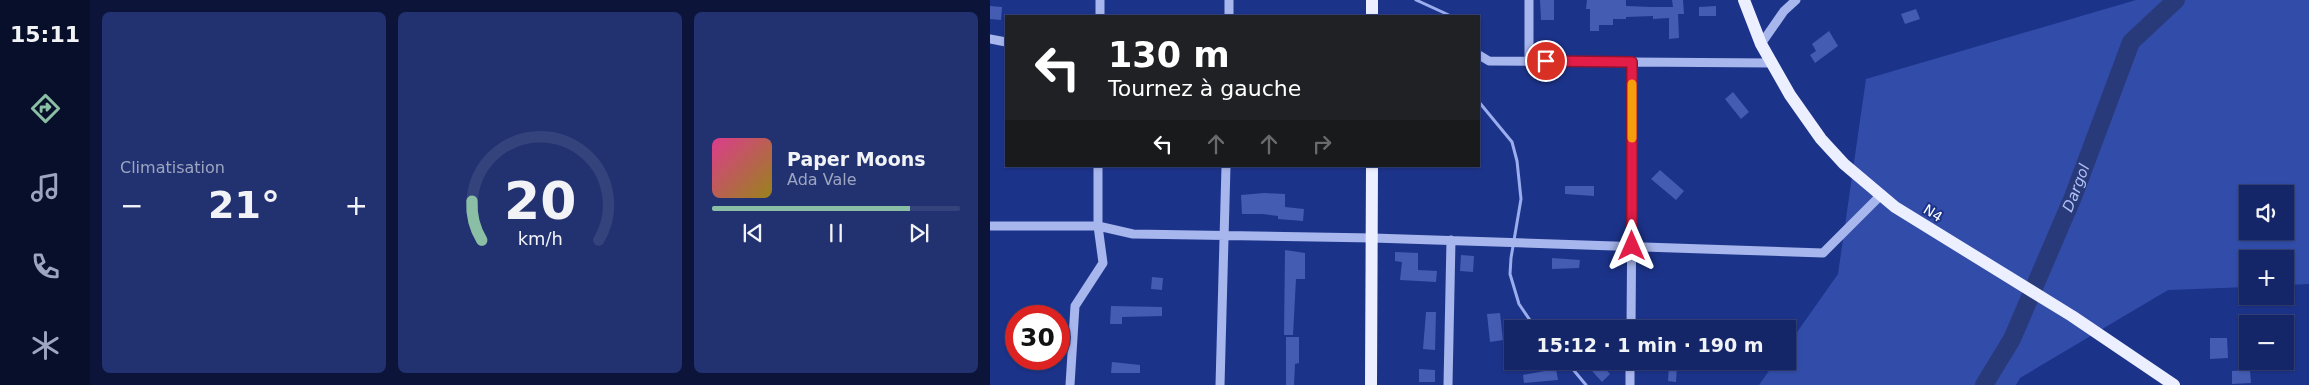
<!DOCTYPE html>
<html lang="fr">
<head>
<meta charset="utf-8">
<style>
  :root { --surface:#152668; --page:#223271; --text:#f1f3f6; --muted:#9da5c0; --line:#34437c; --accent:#8abfa5 }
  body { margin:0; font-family:"DejaVu Sans",sans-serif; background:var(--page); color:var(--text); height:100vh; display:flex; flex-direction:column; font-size:19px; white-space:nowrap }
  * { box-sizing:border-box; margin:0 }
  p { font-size:16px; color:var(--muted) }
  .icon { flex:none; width:28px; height:28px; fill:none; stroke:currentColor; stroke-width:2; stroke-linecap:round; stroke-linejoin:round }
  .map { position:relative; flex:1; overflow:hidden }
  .side { display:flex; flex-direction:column; gap:12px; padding:12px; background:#0c1539; width:900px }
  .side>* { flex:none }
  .guide { position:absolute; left:15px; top:15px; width:475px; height:152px; border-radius:0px; box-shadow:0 1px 4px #0004,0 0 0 1px var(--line); background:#202124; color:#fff; overflow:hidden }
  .tools { position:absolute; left:1249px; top:185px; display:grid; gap:10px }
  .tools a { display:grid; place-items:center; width:55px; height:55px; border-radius:0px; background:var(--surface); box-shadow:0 1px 4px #0004,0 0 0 1px var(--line); font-size:25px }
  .speed { position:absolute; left:15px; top:305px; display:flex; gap:10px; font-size:25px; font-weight:700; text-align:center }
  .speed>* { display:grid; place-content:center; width:65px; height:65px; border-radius:50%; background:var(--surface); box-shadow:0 1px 4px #0004,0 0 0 1px var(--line); line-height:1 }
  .speed .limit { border:8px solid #d22; background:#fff; color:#111 }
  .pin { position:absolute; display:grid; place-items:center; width:42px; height:42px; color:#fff; margin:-21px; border:2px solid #fff; border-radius:50%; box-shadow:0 1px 5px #0007 }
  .me { position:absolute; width:55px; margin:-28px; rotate:0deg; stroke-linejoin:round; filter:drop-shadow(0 0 4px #0008) }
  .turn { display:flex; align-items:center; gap:18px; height:105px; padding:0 20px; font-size:22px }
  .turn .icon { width:65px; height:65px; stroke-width:2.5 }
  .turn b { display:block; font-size:35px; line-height:42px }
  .lanes { display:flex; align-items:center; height:48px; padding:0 20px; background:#0003; justify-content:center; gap:25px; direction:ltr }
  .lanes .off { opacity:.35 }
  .big { font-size:38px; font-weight:700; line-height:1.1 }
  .side .card { flex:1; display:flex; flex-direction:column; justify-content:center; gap:8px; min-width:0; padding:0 18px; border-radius:8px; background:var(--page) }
  .side .dial { align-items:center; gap:0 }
  .dial svg { height:130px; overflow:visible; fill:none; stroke:var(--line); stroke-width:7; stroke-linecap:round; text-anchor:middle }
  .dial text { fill:var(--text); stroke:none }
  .song { display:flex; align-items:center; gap:15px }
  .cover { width:60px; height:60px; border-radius:8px; background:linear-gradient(135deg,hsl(330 70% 55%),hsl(50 70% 35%)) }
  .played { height:5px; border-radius:2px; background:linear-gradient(90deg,var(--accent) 80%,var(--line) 80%) }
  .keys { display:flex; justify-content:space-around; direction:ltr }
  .heat { display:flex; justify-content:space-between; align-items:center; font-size:28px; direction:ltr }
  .side .tiles { flex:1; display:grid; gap:12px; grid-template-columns:repeat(3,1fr) }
  .trip { position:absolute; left:514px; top:320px; width:292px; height:50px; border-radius:0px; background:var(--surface); box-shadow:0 1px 4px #0004,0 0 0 1px var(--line); font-weight:700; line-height:50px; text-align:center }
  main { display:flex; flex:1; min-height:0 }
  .dock { display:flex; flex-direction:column; width:90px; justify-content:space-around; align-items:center; background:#080f2a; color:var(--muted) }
  .dock .icon { width:35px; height:35px }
  .dock .current { color:var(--accent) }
  .dock b { font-size:22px; color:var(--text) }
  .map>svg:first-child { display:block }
</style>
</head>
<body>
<main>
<nav class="dock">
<b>15:11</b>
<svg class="icon current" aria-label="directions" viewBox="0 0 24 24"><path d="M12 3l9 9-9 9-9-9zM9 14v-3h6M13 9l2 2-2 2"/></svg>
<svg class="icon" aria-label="music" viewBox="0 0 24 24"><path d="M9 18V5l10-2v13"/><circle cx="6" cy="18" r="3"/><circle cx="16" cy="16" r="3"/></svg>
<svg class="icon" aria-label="phone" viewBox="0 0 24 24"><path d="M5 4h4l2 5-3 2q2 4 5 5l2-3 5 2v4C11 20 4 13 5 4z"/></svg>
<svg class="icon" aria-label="climate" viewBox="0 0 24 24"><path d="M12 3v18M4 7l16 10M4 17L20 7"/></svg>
</nav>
<section class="side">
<div class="tiles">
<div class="card"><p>Climatisation</p>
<div class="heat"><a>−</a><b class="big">21°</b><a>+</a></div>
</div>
<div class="card dial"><svg viewBox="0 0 100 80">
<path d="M14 69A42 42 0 1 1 86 69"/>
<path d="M14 69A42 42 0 0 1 8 45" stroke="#8abfa5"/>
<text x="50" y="56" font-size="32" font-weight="700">20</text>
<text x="50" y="72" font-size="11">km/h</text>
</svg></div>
<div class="card">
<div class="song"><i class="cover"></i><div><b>Paper Moons</b><p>Ada Vale</p></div></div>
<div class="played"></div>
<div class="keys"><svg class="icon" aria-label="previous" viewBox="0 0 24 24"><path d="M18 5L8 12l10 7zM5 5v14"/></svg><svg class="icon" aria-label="pause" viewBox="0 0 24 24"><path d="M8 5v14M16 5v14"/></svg><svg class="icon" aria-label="next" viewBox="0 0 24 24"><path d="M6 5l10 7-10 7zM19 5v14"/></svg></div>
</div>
</div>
</section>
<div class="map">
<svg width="1319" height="385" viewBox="0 0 1319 385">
  <rect width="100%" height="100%" fill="#1c338a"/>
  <path fill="#324da9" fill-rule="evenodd" d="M1146,0H1319V284L1295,285V259H1258L1257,287L1178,290L1030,378L1026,385H769L786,361H798V345L848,274L876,79ZM1258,194H1295V231H1258Z"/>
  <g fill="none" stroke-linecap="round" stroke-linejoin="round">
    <path stroke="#9aadee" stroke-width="3" d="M426,0L461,16
      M489,102L522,142L527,161L531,199L521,258L520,274L529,304L546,329
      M576,361L596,385"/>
    <path stroke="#293a7b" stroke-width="18" id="s1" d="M994,385L1022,339L1083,197L1141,42L1186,0"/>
  </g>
  <path fill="#445cb2" d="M550,0H564V20H551Z
    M597,0H636V6L661,7H683L682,0H693L694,14H688L689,38L679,39V18L663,19V16L636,17V19H623V25H609V31H600V9H596Z
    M0,6L12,7L11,20L0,19Z
    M726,6V16H709V7Z
    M926,9L930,19L915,24L911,14Z
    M839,31L848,46L825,63L820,55L826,51L822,44Z
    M743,92L759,112L751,119L735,99Z
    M670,170L694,191L686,200L661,179Z
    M575,186H604V196L575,194Z
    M274,193L295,194V207L314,209L313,221L288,219V216L273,214H252L251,195Z
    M295,250L315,253V279H306L303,335H294Z
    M405,252L428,253V270L447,271L446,282L410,280L412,262L405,261Z
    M471,255L484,256L483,272L470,271Z
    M562,258L590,260L589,268L562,269Z
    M162,277L173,278L172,290L161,289Z
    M121,306L172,307V316L132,317V324H120Z
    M436,312H446L445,350L433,349Z
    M510,313L513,340L500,342L497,314Z
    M296,337H309V363L305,364L304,385H296Z
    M1220,338H1237L1238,358L1220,359Z
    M593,361H608L620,374L612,382Z
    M122,362L150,365V373H121Z
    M679,365H687L686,382L678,381Z
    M429,369L445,370V382H429Z
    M566,369L568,380L534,383L533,375Z
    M1260,370L1261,383L1242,384V371Z"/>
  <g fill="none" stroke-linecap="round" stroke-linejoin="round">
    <path stroke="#a7b6ec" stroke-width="9" d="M239,0V16
      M110,16V0
      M0,39L16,42
      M771,44L794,11L806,0
      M489,55L499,61L782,63
      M539,61V0
      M0,226H108L143,234L383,238L833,253L890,196
      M641,329L643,62
      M80,385L85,306L113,263L108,226V166
      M230,385L236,166
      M458,385L461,240
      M640,385V361"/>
    <path stroke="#ecefff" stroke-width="12" d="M754,0L771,44L800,95L831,139L854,164L905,207L1082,316L1184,385
      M382,16V0
      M381,385L382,166"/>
  </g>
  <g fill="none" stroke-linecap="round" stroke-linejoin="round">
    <defs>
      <path id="route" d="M556,61L642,62V246"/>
    </defs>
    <use href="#route" stroke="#92132f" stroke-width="12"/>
    <use href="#route" stroke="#e11d48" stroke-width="9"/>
    <path stroke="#f59e0b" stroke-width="9" d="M642,138V84"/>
  </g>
  <g text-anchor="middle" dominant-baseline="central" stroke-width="4" stroke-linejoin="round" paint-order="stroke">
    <g font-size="14" fill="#fff" stroke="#1c338a">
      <text transform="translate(943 213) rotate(32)">N4</text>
    </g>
    <g font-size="15" font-style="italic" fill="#b2c1f3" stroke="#1c338a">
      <text stroke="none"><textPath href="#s1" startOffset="218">Dargol</textPath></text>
    </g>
  </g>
</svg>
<div class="tools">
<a><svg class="icon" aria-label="sound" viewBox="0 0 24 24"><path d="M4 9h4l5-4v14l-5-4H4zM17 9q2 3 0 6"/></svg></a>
<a>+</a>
<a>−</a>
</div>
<div class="speed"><div class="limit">30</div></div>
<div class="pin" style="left:556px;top:61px;background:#d93025"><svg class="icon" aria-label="arrive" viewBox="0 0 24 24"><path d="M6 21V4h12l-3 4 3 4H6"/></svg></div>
<svg class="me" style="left:642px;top:246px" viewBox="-20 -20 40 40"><path d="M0-17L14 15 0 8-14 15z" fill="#e11d48" stroke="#fff" stroke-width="4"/></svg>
<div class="trip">15:12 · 1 min · 190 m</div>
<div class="guide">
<div class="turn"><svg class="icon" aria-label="left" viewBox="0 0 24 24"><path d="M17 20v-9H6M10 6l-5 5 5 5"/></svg><div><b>130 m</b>Tournez à gauche</div></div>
<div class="lanes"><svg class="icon" aria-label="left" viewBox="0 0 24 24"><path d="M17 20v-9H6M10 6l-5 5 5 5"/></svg><svg class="icon off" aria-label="ahead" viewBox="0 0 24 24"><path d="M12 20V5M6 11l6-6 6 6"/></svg><svg class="icon off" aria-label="ahead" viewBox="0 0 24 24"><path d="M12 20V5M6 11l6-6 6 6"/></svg><svg class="icon off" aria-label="right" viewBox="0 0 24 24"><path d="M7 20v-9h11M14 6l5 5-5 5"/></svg></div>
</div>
</div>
</main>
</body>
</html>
